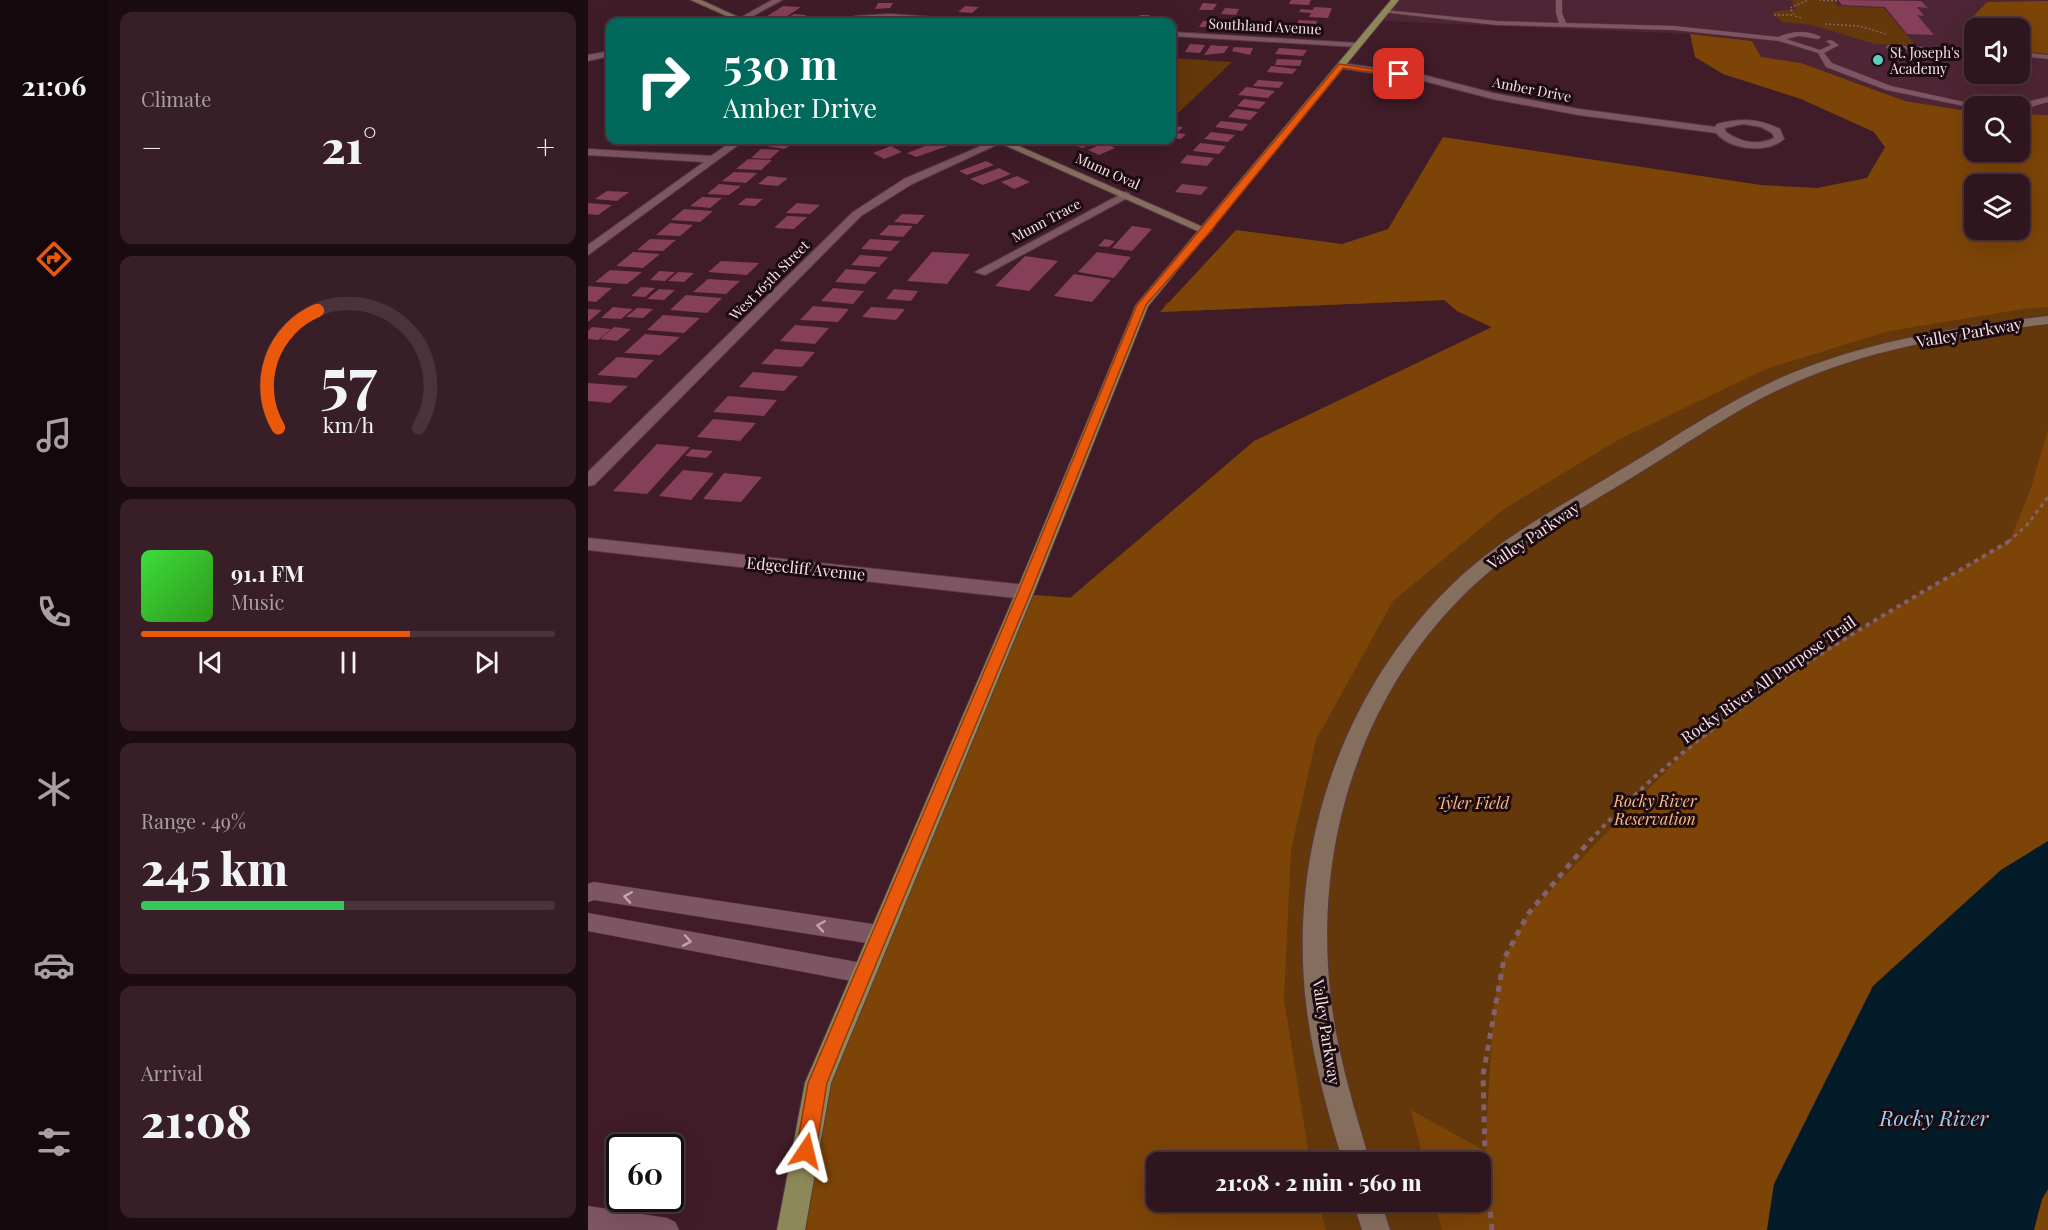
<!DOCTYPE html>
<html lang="en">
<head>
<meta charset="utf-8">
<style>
  :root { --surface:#2f151e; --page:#371e27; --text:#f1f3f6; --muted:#a79fa4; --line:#4a343c; --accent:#ea580c }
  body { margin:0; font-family:"Playfair Display",serif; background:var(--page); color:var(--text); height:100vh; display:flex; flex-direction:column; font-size:22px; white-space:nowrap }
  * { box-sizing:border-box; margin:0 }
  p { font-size:20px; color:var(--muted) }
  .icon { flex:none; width:33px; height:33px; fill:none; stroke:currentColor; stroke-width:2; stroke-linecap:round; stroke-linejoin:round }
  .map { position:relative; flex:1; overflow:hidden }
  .sheet { display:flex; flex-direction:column; gap:12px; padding:12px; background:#1a0c10; width:480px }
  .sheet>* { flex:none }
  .guide { position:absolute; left:18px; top:18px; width:570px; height:126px; border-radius:12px; box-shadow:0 6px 24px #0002,0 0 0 2px var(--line); background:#00695c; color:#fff; overflow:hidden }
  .controls { position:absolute; left:1376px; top:18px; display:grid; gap:12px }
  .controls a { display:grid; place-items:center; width:66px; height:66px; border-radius:12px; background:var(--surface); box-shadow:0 6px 24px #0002,0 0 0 2px var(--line); font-size:30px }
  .speed { position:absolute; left:18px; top:1134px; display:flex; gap:12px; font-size:30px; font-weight:700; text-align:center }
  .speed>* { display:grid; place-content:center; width:78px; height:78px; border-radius:50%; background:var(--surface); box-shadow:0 6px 24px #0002,0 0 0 2px var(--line); line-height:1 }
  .speed .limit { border:3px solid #111; border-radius:9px; background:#fff; color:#111 }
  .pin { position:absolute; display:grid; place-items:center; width:51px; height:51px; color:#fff; margin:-26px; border-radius:12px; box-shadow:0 3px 9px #0006 }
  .me { position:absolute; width:66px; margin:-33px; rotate:10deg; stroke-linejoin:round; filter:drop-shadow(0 0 4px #0008) }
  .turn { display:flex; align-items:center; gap:21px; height:126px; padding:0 18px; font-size:27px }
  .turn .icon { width:78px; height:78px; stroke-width:2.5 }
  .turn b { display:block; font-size:42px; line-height:51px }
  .big { font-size:45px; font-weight:800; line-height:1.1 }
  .sheet .card { flex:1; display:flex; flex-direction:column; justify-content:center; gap:9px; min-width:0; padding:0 21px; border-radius:12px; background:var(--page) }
  .sheet .dial { align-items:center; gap:0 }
  .dial svg { height:156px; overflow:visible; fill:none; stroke:var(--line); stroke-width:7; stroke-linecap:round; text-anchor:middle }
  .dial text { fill:var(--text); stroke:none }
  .song { display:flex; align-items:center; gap:18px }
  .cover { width:72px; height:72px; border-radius:9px; background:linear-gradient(135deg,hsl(120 70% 55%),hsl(110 70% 35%)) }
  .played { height:6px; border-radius:3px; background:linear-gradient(90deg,var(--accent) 65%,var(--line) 65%) }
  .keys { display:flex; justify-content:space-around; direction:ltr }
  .heat { display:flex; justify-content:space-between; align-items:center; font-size:33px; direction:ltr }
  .charge { height:9px; border-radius:4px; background:linear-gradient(90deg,#34c759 49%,var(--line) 0) }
  .trip { position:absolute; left:558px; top:1152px; width:345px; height:60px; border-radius:12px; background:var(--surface); box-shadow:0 6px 24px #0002,0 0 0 2px var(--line); font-weight:800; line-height:60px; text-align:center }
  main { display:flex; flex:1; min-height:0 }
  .tab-bar { display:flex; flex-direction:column; width:108px; justify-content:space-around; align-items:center; background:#13080c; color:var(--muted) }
  .tab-bar .icon { width:42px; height:42px }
  .tab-bar .current { color:var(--accent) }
  .tab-bar b { font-size:27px; color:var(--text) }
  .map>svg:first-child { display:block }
</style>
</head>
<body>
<main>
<nav class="tab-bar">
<b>21:06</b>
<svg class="icon current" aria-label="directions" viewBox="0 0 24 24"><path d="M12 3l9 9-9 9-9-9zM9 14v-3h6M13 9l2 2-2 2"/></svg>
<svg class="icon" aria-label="music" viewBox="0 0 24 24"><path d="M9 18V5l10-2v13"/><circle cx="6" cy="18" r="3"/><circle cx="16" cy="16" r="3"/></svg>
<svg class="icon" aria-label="phone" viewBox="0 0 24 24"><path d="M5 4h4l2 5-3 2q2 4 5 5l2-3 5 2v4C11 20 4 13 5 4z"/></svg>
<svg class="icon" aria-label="climate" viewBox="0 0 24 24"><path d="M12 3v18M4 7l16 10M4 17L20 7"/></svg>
<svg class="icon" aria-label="car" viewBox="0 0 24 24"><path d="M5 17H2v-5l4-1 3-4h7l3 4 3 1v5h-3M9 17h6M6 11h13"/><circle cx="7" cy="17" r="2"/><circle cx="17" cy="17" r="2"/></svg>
<svg class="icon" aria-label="filters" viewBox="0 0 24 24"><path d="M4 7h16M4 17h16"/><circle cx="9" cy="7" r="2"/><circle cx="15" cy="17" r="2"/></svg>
</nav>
<section class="sheet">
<div class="card"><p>Climate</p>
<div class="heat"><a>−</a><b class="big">21°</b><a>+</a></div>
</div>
<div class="card dial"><svg viewBox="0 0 100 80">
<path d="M14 69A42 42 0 1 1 86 69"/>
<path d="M14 69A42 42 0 0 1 34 9" stroke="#ea580c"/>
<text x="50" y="56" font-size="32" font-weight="700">57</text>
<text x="50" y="72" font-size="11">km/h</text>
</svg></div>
<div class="card">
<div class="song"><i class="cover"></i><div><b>91.1 FM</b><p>Music</p></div></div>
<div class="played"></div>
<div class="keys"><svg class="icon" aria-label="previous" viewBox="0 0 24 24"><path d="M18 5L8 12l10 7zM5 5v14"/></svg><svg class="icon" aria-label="pause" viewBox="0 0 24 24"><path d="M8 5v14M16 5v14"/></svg><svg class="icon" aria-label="next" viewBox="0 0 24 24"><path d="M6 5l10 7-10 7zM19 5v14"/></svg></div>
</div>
<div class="card"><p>Range · 49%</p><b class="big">245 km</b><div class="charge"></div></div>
<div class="card"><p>Arrival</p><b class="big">21:08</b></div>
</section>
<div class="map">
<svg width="1460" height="1230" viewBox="0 0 1460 1230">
  <rect width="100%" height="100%" fill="#3f1c28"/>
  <path fill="#4e2534" d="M813,0H1460V16L1431,41V28H1386V74H1431V51L1460,54V115L1431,114V106H1386V112L1317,101L1213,63L1173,57L1164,41L1102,34L793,21Z"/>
  <path fill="#64380b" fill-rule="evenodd" d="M1203,0H1245L1250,6L1296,8L1328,46L1287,44L1224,25L1194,22L1184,12L1208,9Z
    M584,58L644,62L584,119Z
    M1460,148V1230H208L433,594L708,613L1044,394L869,311L906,315L856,300L573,312L579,302L1386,259L1431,230V184H1386L1382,191L1401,152ZM568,1162H892V1202H568Z"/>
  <path fill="#7c4407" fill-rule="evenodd" d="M1460,1V54L1431,51V28L1386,30L1375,27L1399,2Z
    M1102,34L1164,41L1173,57L1213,63L1317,101L1386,112V152H1431V114L1460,115V307L1435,309L1301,331L1178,369L1030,440L916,509L805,601L728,740L703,850L696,999L722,1162H568V1202H730L738,1230H208L225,1122L444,595L482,598L666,441L904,327L869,311L856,300L572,312L648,230L754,244L800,229L855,137L1173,185L1229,188L1279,178L1297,147L1286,132L1213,99L1135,74L1107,57ZM1386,184H1431V230H1386Z
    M1460,429V841L1413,870L1285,986L1186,1184L1179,1230H854L846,1202H892V1162H836L823,1110L897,1151L906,1004L916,959L940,914L1109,739L1225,658L1422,540L1443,488Z
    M1460,1189V1230H1446L1454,1198Z"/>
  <path fill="#041b29" d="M1460,841V1189L1454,1199L1446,1230H1179L1186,1184L1285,986L1413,870Z"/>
  <path fill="#863f58" d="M703,0H723L721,5L701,4Z
    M1250,0L1333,1L1340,8L1329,7L1336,16L1329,15L1346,35L1319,34L1297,7L1254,5Z
    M290,3H305L302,8L287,9Z
    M615,3L629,4L625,10H611Z
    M195,6L213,7L195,19L176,18Z
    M377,6L391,7L384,13L370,12Z
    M726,7L744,8L740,18L721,17L723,13L711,12L713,9L725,10Z
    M637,8L651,9L648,15L633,14Z
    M206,14L219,15L207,22L194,21Z
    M552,15H562L560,18H564L561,22H546Z
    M221,17H234L227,22H212Z
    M711,20L729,21L727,27L708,26Z
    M615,21H630L626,27H611Z
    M661,22L674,23L669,30L656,29Z
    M692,27L726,29L723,36L688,34Z
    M602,44L617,45L612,53L597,52Z
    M623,45L632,46H641L636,53L616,55Z
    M646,47L665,48L662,55L644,51Z
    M691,48L719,50L715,56L687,54Z
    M689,59L714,60L712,66L687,65Z
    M683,66L709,69L704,74L679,72Z
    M670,80L696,82L691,88L665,86Z
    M658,87L687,91L680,98L650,95Z
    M656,99L678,102L671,109L649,106Z
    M648,109L670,112L662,120L640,117Z
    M633,121L660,124L654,131L627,127Z
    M584,126L595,127L589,133L598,134L593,139L584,138Z
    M623,132L647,135L640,142L616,139Z
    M189,140H196L209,142L196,149L178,146Z
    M338,140L321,146L310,141L313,140Z
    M488,140H514L494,148L481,142Z
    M351,141L360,146L328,157L319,153Z
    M516,143L527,148L511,155L500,150Z
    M612,143L638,146L631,154L605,151Z
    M303,146L314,152L296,159L285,153Z
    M173,149L192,150L182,159L163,158Z
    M599,155L626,158L619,166L592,163Z
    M160,159L184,160L173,170L148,169Z
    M398,161L406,165L379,175L371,171Z
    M411,168L423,174L395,185L382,179Z
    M146,172L169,173L158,183L134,181Z
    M180,176L200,178L190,186L170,184Z
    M429,176L442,182L426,189L413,182Z
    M131,184L153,186L141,195L119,194Z
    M594,184L620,187L613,195L587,192Z
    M19,191L41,192L29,201L7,199Z
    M114,197L134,198L122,208L102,206Z
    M158,198L175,199L167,206L150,205Z
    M0,203L24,205L10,215L0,214Z
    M209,203L232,205L222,214L198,213Z
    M96,209L125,211L112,222L83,220Z
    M314,214L337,215L329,224L306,222Z
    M199,216L219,217L206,229L186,228Z
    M82,223L105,225L92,236L68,235Z
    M301,225L325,226L315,237L291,235Z
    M544,226L564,229L544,251L524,248Z
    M62,239L88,240L75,251L49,250Z
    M282,239L312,241L303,251L273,249Z
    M517,239L527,241L521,247L510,246Z
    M45,252L72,254L55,268L28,266Z
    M344,252L382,254L359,284L319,281Z
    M509,252L543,257L526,278L490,272Z
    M272,255L300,257L291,267L263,265Z
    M437,256L470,261L441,291L407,286Z
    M133,261L171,263L159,275L120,272Z
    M258,269L289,272L277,284L247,282Z
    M22,270L54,272L39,284L7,282Z
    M71,271L87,272L77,281L62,280Z
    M90,272L106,273L96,282L80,281Z
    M486,274L523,280L504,302L466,296Z
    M120,279L152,281L138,294L105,292Z
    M0,286L24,288L8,302L0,301Z
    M53,287L67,288L57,297L43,296Z
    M245,288L276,291L265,304L233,301Z
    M71,289L87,290L76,300L59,299Z
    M306,289L330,291L323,301L298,299Z
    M98,295L134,298L119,313L82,310Z
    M225,306L261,309L250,322L212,320Z
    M25,307L45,309L33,319L13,318Z
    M283,307L317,309L308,320L274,317Z
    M49,308L65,309L55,318L38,317Z
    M0,309L14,310L0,322Z
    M75,315L112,318L96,333L59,330Z
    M207,325L241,328L227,344L192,341Z
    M4,327L23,329L10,340L0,339V331Z
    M26,327L43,329L29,341L12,339Z
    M57,334L92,337L72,355L36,353Z
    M187,349L227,352L214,367L173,364Z
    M29,357L66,360L48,378L9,375Z
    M165,372L210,376L196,391L151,387Z
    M0,383L40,386L22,403L0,401Z
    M140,396L189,400L176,416L125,412Z
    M125,419L168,423L152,441L109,437Z
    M69,444L102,447L59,494L25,491Z
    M104,449L125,451L118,458L97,456Z
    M95,470L126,473L103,500L71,496Z
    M136,473L174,477L153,502L115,499Z"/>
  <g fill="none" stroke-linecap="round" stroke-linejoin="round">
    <defs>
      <path id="lane" d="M968,0H974V13L978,23L1086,26L1190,37C1205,31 1220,30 1233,37L1230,39L1211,36L1198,39L1232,50L1243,45L1238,41L1243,40L1251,45L1236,53L1244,63L1303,86L1376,102L1411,104L1415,106H1376L1298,90L1238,67L1230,53L1191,41L1086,30L908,25L793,12L796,10L908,21L971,23L968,13Z
        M1300,45L1386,50V54L1298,48Z
        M1431,52L1460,55V59L1431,56Z
        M1460,97V102L1439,108L1420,106Z
        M6,882L291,925L298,928L301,935L298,942L291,945L6,900L0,902V884Z
        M0,913L274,963L281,966L284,973L281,980L274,983L0,931Z
        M0,1206L79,1218L87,1222L91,1230H0Z"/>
      <path id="street" d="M184,0H194L154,22H145Z
        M302,14L388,20L392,22L302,19L248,22L268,16Z
        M584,32L769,43L773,45L769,47L584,36Z
        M22,51V56L0,61V55Z
        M753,63L832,74L905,93L991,109L1127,127L1129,124C1153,118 1170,118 1192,129L1196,139C1179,154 1142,150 1128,133L991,115L905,99L832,80L750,68ZM1155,124L1173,127L1184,133L1186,138C1170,146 1152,142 1138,132L1137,128Z
        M146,140H157L0,255V245L116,162L0,155V149L123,156Z
        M407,140L417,141L324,184L273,216L6,485L0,486V472L265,212L316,179Z
        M537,192L541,193V197L397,275L387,272Z
        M0,538L437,585L443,587L446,592L443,597L437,599L0,550Z"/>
      <path id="secondary" d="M103,0H113L161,22H152Z
        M405,140H417L624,231L614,233Z
        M1460,316V324C1372,334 1282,348 1201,385C1147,409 1099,444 1048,475C993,509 934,540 886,585C770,693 723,853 744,1008C751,1060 767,1111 782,1162H755C740,1113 726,1063 719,1011C698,852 754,687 872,577C921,532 982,501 1039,466C1089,436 1137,403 1190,379C1275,341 1369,327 1460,316Z
        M765,1202H793L802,1230H774Z"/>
      <path id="primary" d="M803,0H811L560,306L446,592L243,1083L217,1230H189L217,1083L428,592L548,305Z"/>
    </defs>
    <use href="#lane" stroke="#573944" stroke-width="1"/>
    <use href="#street" stroke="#573944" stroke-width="2"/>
    <use href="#secondary" stroke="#573944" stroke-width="2"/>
    <use href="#primary" stroke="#573944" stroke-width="2"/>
    <path stroke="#81626c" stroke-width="1.5" stroke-dasharray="2 2" stroke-linecap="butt" d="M1231,0L1250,1
      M1186,15H1206
      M1213,18L1207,16L1202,8L1220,0
      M1237,24L1271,26L1298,34"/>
    <path stroke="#81626c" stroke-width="3" stroke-dasharray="4 4" stroke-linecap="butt" d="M1420,542L1439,525L1460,497"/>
    <path stroke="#81626c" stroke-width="4" stroke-dasharray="4.5 4.5" stroke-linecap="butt" d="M1002,841C1119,711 1275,628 1423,540"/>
    <path stroke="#81626c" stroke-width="5" stroke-dasharray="6 6" stroke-linecap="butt" d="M904,1230L897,1151L895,1075L916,959L940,914L1003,839"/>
    <use href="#lane" fill="#7e5562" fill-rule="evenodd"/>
    <use href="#street" fill="#7e5562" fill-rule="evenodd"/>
    <use href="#secondary" fill="#866e5e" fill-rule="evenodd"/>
    <use href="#primary" fill="#8d8859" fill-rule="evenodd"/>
  </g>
  <defs><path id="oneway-chevron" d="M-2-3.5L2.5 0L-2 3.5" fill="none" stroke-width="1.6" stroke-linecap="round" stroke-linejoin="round" transform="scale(1.5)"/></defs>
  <g stroke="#c2a2ab">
    <use href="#oneway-chevron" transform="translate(40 897) rotate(-171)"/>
    <use href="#oneway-chevron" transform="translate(233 926) rotate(-171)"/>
    <use href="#oneway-chevron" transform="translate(99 941) rotate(10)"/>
  </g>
  <path fill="#ea580c" stroke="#983908" stroke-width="1.5" d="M751,64L814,74L811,76L755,68L621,233L558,305L443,592L256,1041L239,1083L228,1151L225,1158L218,1161L211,1158L208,1151L220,1083L430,592L549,305Z"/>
  <circle fill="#5dceb9" stroke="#1c0c11" stroke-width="2" cx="1290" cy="60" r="6"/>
  <g text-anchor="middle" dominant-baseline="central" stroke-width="6" stroke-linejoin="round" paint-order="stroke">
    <g font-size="14" fill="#f9e1e7" stroke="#1c0c11">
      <text transform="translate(677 26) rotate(3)">Southland Avenue</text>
      <text transform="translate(944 89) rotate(11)">Amber Drive</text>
      <text transform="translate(520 171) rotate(24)">Munn Oval</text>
      <text transform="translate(458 220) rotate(-28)">Munn Trace</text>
      <text transform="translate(181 280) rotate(-45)">West 165th Street</text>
    </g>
    <g font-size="14" fill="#f9e1e7" stroke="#1c0c11" text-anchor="start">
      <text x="1302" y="52">St. Joseph's<tspan x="1302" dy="16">Academy</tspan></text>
    </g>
    <g font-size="16" fill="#f9e1e7" stroke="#1c0c11">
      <text transform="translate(1381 332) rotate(-10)">Valley Parkway</text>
      <text transform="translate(945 535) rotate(-34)">Valley Parkway</text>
      <text transform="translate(218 568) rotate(6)">Edgecliff Avenue</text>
      <text transform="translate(1180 679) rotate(-35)">Rocky River All Purpose Trail</text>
      <text transform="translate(739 1032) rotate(81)">Valley Parkway</text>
    </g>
    <g font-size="16" font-style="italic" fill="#febb84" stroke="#1c0c11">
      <text x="1067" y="800">Rocky River<tspan x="1067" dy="18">Reservation</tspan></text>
      <text x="885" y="802">Tyler Field</text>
    </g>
    <g font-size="21" font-style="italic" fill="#99d0f7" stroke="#1c0c11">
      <text x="1346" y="1117">Rocky River</text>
    </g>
  </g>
</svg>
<div class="controls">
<a><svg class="icon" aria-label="sound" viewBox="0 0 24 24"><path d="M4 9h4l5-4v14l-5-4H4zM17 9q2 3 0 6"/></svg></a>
<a><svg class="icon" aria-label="search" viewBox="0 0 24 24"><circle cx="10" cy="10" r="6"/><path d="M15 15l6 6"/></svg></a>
<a><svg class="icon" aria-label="layers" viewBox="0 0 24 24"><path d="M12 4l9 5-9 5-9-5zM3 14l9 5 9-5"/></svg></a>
</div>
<div class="speed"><div class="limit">60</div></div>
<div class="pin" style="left:811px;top:74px;background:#d93025"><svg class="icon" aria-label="arrive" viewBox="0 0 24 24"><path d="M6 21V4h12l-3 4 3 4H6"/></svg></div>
<svg class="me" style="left:218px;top:1151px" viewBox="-20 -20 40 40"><path d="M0-17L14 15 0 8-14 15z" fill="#ea580c" stroke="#fff" stroke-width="4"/></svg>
<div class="trip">21:08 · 2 min · 560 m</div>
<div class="guide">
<div class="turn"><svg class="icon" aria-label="right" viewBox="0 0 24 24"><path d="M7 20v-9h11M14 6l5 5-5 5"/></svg><div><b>530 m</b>Amber Drive</div></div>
</div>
</div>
</main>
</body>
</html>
